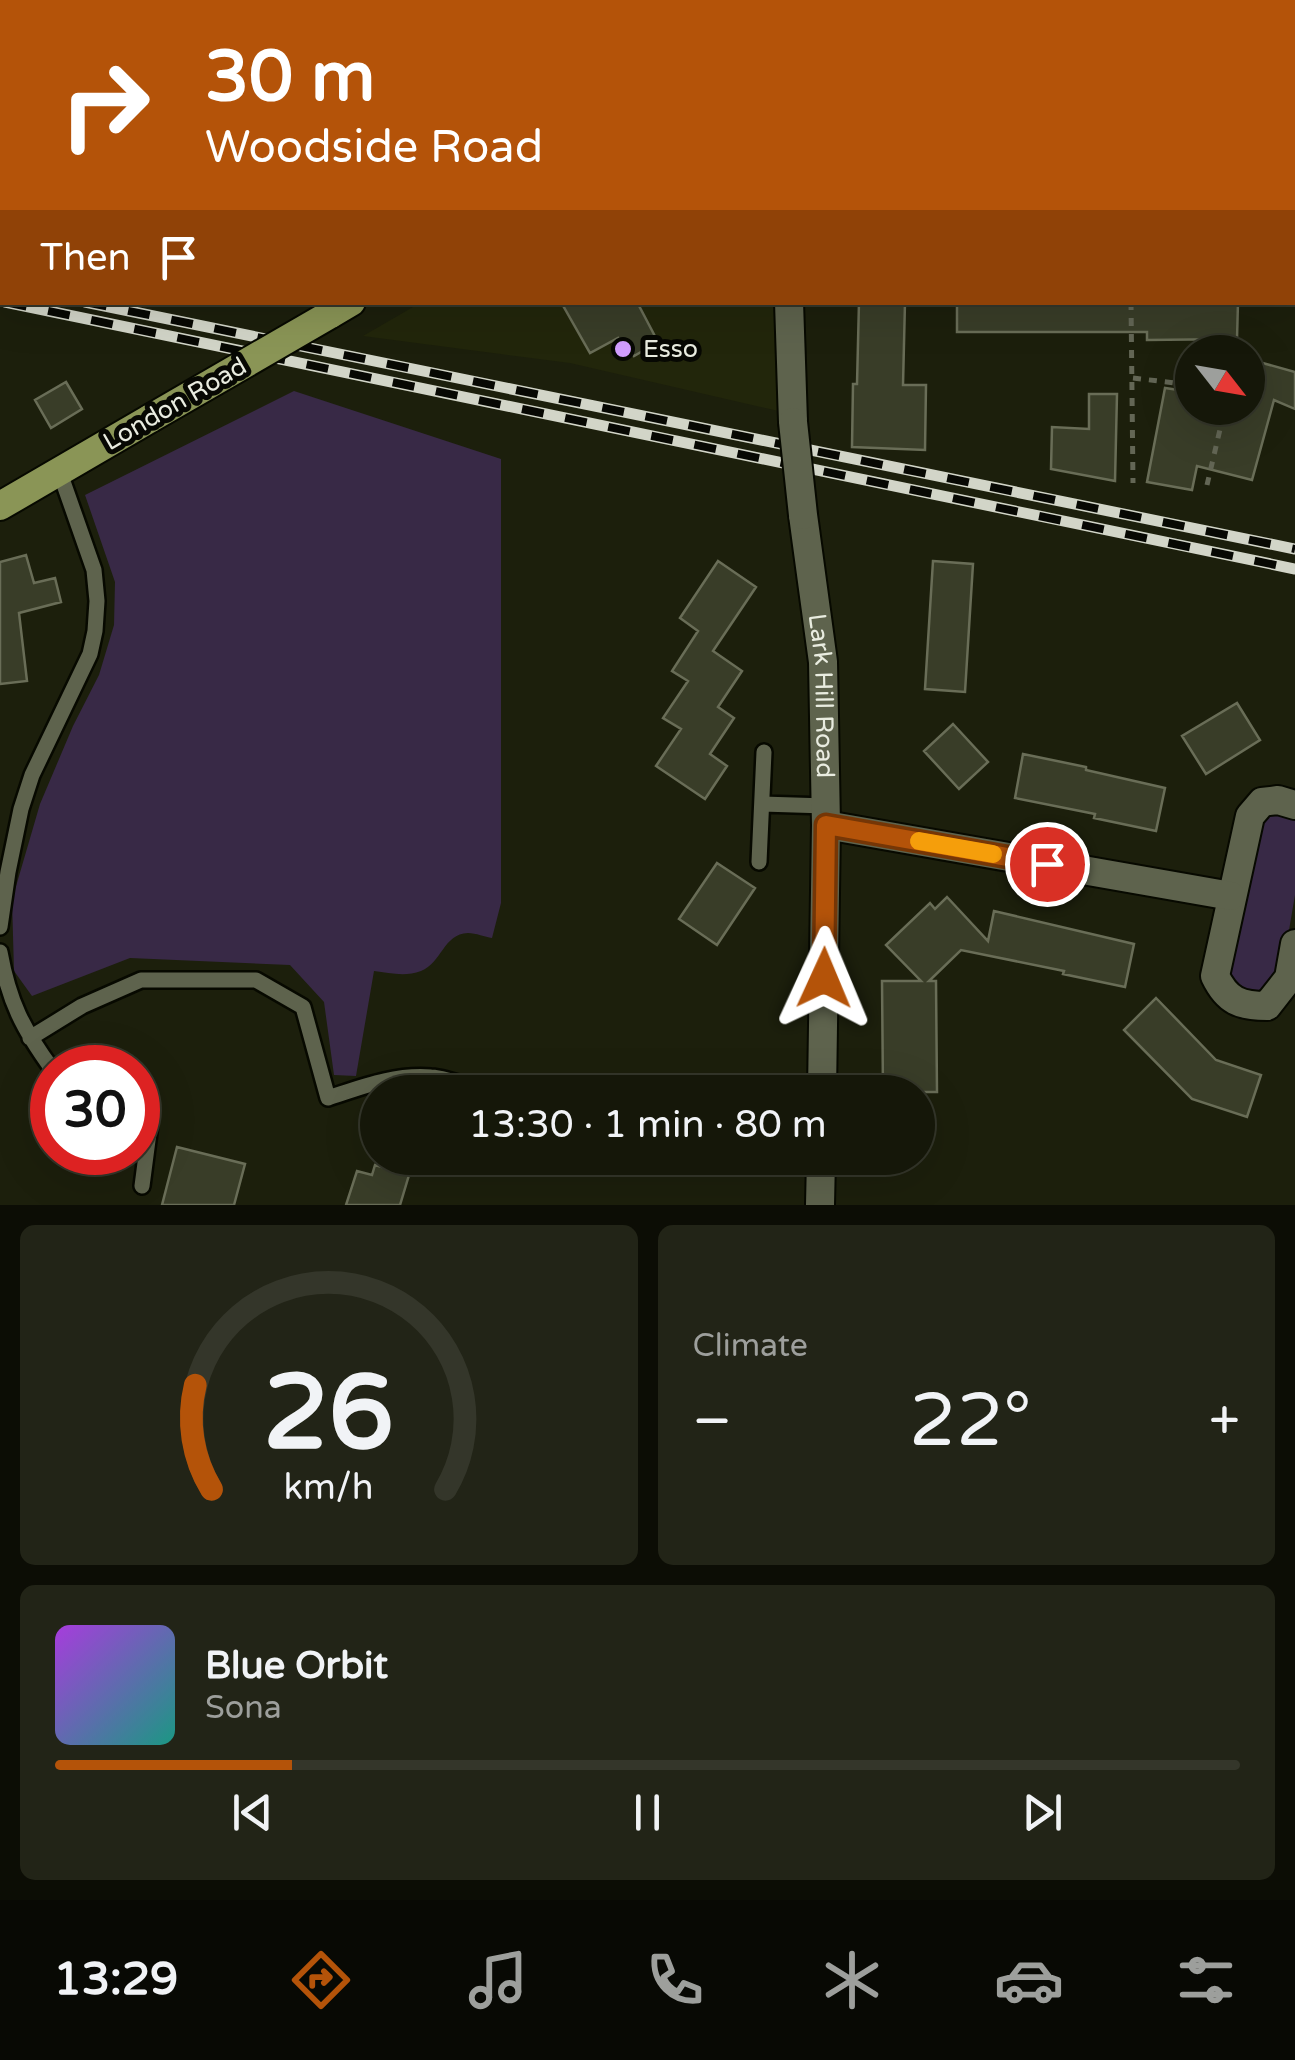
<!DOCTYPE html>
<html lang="en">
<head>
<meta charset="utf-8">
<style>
  :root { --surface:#151709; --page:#222417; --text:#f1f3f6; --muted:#9d9f9c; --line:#34362a; --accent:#b45309 }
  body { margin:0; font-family:"Varela Round",sans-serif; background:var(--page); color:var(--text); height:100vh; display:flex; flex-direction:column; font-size:38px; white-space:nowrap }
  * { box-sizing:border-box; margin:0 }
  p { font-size:32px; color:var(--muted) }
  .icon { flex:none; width:55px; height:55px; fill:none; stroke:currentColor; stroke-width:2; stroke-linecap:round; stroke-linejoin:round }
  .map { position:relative; height:1205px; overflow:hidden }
  .sheet { display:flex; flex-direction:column; gap:20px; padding:20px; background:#0c0d05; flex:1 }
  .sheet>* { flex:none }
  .guide { position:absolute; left:0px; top:0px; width:1295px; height:305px; box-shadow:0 10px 40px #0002,0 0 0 2px var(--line); background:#b45309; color:#fff; overflow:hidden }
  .needle { width:65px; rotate:121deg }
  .buttons { position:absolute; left:1175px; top:335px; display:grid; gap:20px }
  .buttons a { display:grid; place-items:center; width:90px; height:90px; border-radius:50%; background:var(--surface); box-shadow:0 10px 40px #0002,0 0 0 2px var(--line); font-size:50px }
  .speed { position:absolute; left:30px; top:1045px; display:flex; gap:20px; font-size:50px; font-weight:700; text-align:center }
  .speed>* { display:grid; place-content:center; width:130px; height:130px; border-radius:50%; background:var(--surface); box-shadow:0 10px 40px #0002,0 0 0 2px var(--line); line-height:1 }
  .speed .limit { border:15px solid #d22; background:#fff; color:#111 }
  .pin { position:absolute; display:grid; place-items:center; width:85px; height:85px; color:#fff; margin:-42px; border:5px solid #fff; border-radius:50%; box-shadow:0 2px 10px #0007 }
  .me { position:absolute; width:110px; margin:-55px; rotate:1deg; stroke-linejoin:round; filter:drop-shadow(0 0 8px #0008) }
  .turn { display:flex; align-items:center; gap:35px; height:210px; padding:0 40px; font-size:45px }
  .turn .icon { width:130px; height:130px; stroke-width:2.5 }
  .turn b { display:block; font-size:70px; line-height:85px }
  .then { display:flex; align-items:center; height:95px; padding:0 40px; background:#0003; gap:20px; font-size:38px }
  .big { font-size:75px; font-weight:600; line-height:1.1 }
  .sheet .tile { flex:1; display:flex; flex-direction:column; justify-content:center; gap:15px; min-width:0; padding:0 35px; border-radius:15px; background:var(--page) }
  .sheet .dial { align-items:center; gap:0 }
  .dial svg { height:260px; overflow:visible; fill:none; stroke:var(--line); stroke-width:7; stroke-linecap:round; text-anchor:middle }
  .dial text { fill:var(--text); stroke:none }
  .song { display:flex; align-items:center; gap:30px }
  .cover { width:120px; height:120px; border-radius:15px; background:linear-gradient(135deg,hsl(280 70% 55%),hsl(170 70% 35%)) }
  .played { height:10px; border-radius:5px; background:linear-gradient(90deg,var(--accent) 20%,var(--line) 20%) }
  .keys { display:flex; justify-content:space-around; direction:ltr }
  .heat { display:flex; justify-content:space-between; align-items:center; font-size:55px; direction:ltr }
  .sheet .tiles { flex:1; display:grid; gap:20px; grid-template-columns:1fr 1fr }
  .tile:last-child { grid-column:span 2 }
  .trip { position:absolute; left:360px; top:1075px; width:575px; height:100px; border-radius:50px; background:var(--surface); box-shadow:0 10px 40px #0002,0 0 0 2px var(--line); font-weight:600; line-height:100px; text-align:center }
  .menu { display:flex; height:160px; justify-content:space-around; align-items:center; background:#080904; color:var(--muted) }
  .menu .icon { width:70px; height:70px }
  .menu .current { color:var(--accent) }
  .menu b { font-size:45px; color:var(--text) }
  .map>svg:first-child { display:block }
</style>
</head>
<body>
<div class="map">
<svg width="1295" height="1205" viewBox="0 0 1295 1205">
  <rect width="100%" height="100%" fill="#1c1f0c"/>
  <path fill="#22260b" d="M0,0H671V2H2V233H0Z
    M420,303H777L783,412L570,363L363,336Z"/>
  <path fill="#382946" d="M294,391L501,459V903L492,938C485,937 476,933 468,933C443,934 442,963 421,971C405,977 390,973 374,971L356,1076L334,1075L324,1002L290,965L130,958L32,996L14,971L12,900L40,804L73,726L99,675L114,625L115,582L85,495Z
    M1269,809L1295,814V895L1281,977L1274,987L1257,994C1242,987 1233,982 1228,965L1260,820Z"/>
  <path fill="#393d28" stroke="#696d57" stroke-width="2.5" d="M561,302H637L658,342L634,356L631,351L626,353L618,338L590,353Z
    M859,302H905L903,385H926L925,450L852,447L853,384H857Z
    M957,302H1238L1237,339L1147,340V332H957Z
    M1259,362L1295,372V409L1274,400L1252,480L1197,466L1192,490L1147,482L1165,388L1192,392V408H1248Z
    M66,382L82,409L51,428L35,400Z
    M1089,394H1117L1115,481L1051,469L1052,427L1089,429Z
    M26,555L34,583L55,578L61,602L19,613L27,681L0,684V562Z
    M718,561L756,587L713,651L742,671L718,707L734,718L710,754L727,766L705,799L656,766L681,729L663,718L688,681L672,671L698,631L680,618Z
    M933,561L973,564L965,692L925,689Z
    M1237,703L1260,740L1206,774L1182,736Z
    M953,724L988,762L959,789L924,751Z
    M1023,754L1086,767V770L1165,788L1156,831L1094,818L1095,814L1015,798Z
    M717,863L755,888L717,945L679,919Z
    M947,897L988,941L994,911L1134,944L1125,987L1063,974L1064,971L961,950L929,981H936L937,1092H883L882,981H921L886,945L930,903L935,909Z
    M1156,998L1216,1060L1261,1075L1247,1117L1192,1099L1124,1030Z
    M177,1147L245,1164L234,1205H162Z
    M375,1165L409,1175L400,1205H346L357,1171L372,1175Z"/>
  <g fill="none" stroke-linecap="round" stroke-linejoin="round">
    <defs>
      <path id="service" d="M470,0V2
        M685,0V2
        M762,804L826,806
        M759,862L764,752
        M0,927L8,872L21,809L32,775L90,654L95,631L97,601L94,570L60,473
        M0,952C9,1002 23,1029 52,1069
        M30,1038L82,1006L141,980H256L303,1007L328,1098C362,1087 395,1074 431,1077C449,1078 468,1087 485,1092
        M138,1121L150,1125L142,1186"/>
      <g id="minor">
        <path d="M789,302L793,422"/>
        <path id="s1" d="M803,515L823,662L826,825L822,1092"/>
        <path d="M1295,805L1278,800L1262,802L1250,816L1215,976C1227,1001 1240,1006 1267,1006L1289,978L1295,944"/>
        <path d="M826,825L1231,896"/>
        <path d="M820,1205L821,1158"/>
      </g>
      <path id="secondary" d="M928,0L930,2
        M1292,281L1295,282"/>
      <path id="primary" d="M853,2L857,0
        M329,315L351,302
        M0,506L151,418"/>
    </defs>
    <use href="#service" stroke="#070900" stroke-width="20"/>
    <use href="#minor" stroke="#070900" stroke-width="32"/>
    <use href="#secondary" stroke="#070900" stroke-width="32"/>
    <use href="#primary" stroke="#070900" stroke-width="32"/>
    <path stroke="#636655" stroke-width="5" stroke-dasharray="8 8" stroke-linecap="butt" d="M0,238L2,239
      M1131,302L1133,483
      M1133,378L1192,385
      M1207,485L1225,408"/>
    <use href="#service" stroke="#5e634d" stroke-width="15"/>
    <use href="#minor" stroke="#5e634d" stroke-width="28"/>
    <use href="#secondary" stroke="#747c52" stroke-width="28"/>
    <use href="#primary" stroke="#8a9556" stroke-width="28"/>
    <defs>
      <path id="rail" d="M0,285L2,286
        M5,302L1295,569
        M85,302L1295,549"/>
    </defs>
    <use href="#rail" stroke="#d2d5c8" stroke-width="11"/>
    <use href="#rail" stroke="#070803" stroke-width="8" stroke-dasharray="22" stroke-linecap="butt"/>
    <defs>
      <path id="minor-bridge" d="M793,422L803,515"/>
      <path id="primary-bridge" d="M151,418L329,315"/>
    </defs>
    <use href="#minor-bridge" stroke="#070900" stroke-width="32" stroke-linecap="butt"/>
    <use href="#primary-bridge" stroke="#070900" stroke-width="32" stroke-linecap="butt"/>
    <use href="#minor-bridge" stroke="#5e634d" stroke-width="28"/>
    <use href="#primary-bridge" stroke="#8a9556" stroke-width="28"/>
  </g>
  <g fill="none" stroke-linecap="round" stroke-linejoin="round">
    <defs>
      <path id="route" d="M824,978L826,825L1047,864"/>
    </defs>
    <use href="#route" stroke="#753606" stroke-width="25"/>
    <use href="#route" stroke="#b45309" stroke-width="18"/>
    <path stroke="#f59e0b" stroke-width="18" d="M919,841L993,854"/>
  </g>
  <circle fill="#d19dfe" stroke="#070803" stroke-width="4" cx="623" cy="349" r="10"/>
  <g text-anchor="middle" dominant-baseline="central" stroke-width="10" stroke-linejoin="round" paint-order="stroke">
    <g font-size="25" fill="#e9ece0" stroke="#070803" text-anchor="start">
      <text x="643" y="349">Esso</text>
    </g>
    <g font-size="25" fill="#e9ece0" stroke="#070803">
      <text transform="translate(175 404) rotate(-30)">London Road</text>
      <text stroke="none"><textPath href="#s1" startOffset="182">Lark Hill Road</textPath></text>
    </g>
  </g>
</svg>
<div class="buttons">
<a><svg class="needle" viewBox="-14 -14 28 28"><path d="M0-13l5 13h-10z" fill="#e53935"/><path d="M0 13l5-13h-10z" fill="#9d9f9c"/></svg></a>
</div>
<div class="speed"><div class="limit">30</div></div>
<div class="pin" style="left:1047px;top:864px;background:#d93025"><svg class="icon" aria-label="arrive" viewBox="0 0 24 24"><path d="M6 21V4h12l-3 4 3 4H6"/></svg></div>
<svg class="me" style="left:824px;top:978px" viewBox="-20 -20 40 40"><path d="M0-17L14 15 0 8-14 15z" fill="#b45309" stroke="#fff" stroke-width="4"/></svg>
<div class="trip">13:30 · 1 min · 80 m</div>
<div class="guide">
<div class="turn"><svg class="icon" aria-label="right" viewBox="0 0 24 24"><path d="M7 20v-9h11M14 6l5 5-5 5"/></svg><div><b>30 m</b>Woodside Road</div></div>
<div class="then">Then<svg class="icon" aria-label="arrive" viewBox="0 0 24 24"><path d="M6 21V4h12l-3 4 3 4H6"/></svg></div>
</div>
</div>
<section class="sheet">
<div class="tiles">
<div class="tile dial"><svg viewBox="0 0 100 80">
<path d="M14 69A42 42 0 1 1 86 69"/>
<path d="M14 69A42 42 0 0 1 9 37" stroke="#b45309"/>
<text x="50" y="56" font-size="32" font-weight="700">26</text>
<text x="50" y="72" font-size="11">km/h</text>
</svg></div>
<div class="tile"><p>Climate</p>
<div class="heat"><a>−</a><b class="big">22°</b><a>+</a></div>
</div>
<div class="tile">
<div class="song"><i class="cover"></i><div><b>Blue Orbit</b><p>Sona</p></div></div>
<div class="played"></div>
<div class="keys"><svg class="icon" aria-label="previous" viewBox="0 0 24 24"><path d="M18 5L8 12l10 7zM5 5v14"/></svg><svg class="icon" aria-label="pause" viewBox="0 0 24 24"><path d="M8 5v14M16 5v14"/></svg><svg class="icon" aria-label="next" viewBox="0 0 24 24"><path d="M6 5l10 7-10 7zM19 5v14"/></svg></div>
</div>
</div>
</section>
<nav class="menu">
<b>13:29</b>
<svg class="icon current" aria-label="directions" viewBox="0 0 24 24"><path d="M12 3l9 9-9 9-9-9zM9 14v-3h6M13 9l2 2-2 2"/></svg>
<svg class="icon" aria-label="music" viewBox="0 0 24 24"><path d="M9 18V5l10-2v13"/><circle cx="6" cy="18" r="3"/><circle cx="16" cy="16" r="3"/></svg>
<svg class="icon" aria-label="phone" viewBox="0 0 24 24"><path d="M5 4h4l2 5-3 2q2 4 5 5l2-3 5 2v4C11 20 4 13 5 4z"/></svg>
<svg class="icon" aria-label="climate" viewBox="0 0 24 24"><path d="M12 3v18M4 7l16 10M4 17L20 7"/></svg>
<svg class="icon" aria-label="car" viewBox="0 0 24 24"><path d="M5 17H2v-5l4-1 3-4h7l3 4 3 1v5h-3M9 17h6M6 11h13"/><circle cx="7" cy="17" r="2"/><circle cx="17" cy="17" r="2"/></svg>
<svg class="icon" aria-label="filters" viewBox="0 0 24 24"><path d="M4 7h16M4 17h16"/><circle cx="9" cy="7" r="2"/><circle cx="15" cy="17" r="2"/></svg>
</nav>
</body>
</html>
